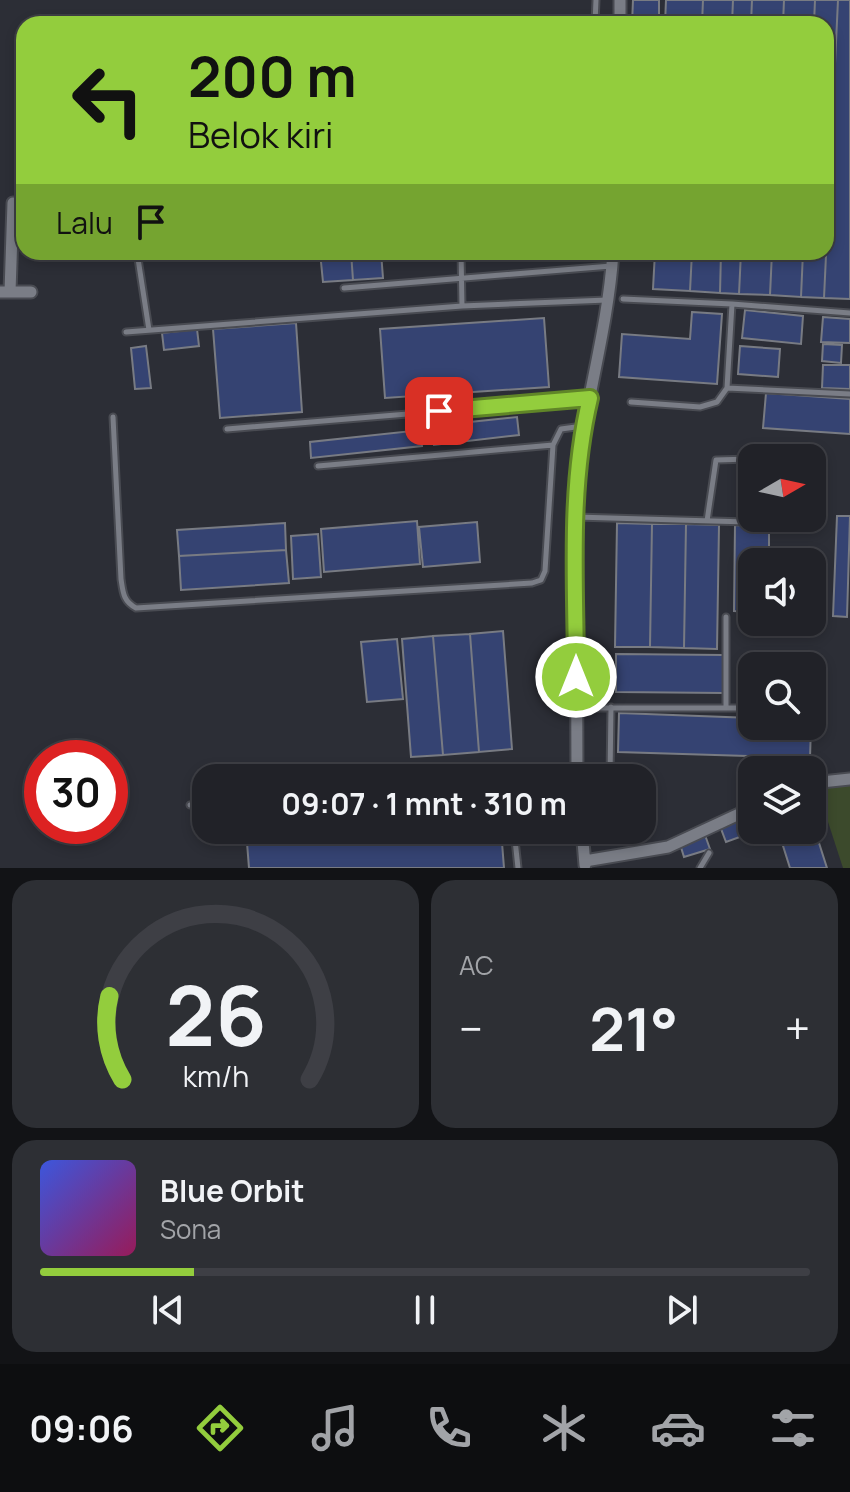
<!DOCTYPE html>
<html lang="id">
<head>
<meta charset="utf-8">
<style>
  :root { --surface:#212228; --page:#2d2f34; --text:#f1f3f6; --muted:#a2a4a8; --line:#3e3f45; --accent:#93cd3d }
  body { margin:0; font-family:Manrope,sans-serif; background:var(--page); color:var(--text); height:100vh; display:flex; flex-direction:column; font-size:30px; white-space:nowrap }
  * { box-sizing:border-box; margin:0 }
  p { font-size:26px; color:var(--muted) }
  .icon { flex:none; width:44px; height:44px; fill:none; stroke:currentColor; stroke-width:2; stroke-linecap:round; stroke-linejoin:round }
  .map { position:relative; height:868px; overflow:hidden }
  .sheet { display:flex; flex-direction:column; gap:12px; padding:12px; background:#121316; flex:1 }
  .sheet>* { flex:none }
  .top-card { position:absolute; left:16px; top:16px; width:818px; height:244px; border-radius:24px; box-shadow:0 4px 12px #0003,0 0 0 2px var(--line); background:#93cd3d; color:#111; overflow:hidden }
  .needle { width:52px; rotate:81deg }
  .fabs { position:absolute; left:738px; top:444px; display:grid; gap:16px }
  .fabs a { display:grid; place-items:center; width:88px; height:88px; border-radius:16px; background:var(--surface); box-shadow:0 4px 12px #0003,0 0 0 2px var(--line); font-size:40px }
  .speed { position:absolute; left:24px; top:740px; display:flex; gap:16px; font-size:40px; font-weight:700; text-align:center }
  .speed>* { display:grid; place-content:center; width:104px; height:104px; border-radius:50%; background:var(--surface); box-shadow:0 4px 12px #0003,0 0 0 2px var(--line); line-height:1 }
  .speed .limit { border:12px solid #d22; background:#fff; color:#111 }
  .pin { position:absolute; display:grid; place-items:center; width:68px; height:68px; color:#fff; margin:-34px; border-radius:16px; box-shadow:0 4px 12px #0006 }
  .me { position:absolute; width:88px; margin:-44px; rotate:0deg; stroke-linejoin:round; filter:drop-shadow(0 0 6px #0008) }
  .turn { display:flex; align-items:center; gap:28px; height:168px; padding:0 40px; font-size:36px }
  .turn .icon { width:104px; height:104px; stroke-width:2.5 }
  .turn b { display:block; font-size:56px; line-height:68px }
  .then { display:flex; align-items:center; height:76px; padding:0 40px; background:#0003; gap:16px; font-size:30px }
  .big { font-size:60px; font-weight:700; line-height:1.1 }
  .sheet .tile { flex:1; display:flex; flex-direction:column; justify-content:center; gap:12px; min-width:0; padding:0 28px; border-radius:24px; background:var(--page) }
  .sheet .dial { align-items:center; gap:0 }
  .dial svg { height:208px; overflow:visible; fill:none; stroke:var(--line); stroke-width:7; stroke-linecap:round; text-anchor:middle }
  .dial text { fill:var(--text); stroke:none }
  .song { display:flex; align-items:center; gap:24px }
  .cover { width:96px; height:96px; border-radius:12px; background:linear-gradient(135deg,hsl(230 70% 55%),hsl(330 70% 35%)) }
  .played { height:8px; border-radius:4px; background:linear-gradient(90deg,var(--accent) 20%,var(--line) 20%) }
  .keys { display:flex; justify-content:space-around; direction:ltr }
  .heat { display:flex; justify-content:space-between; align-items:center; font-size:44px; direction:ltr }
  .sheet .tiles { flex:1; display:grid; gap:12px; grid-template-columns:1fr 1fr }
  .tile:last-child { grid-column:span 2 }
  .trip { position:absolute; left:192px; top:764px; width:464px; height:80px; border-radius:24px; background:var(--surface); box-shadow:0 4px 12px #0003,0 0 0 2px var(--line); font-weight:700; line-height:80px; text-align:center }
  .tabs { display:flex; height:128px; justify-content:space-around; align-items:center; background:#0d0e10; color:var(--muted) }
  .tabs .icon { width:56px; height:56px }
  .tabs .on { color:var(--accent) }
  .tabs b { font-size:36px; color:var(--text) }
  .map>svg:first-child { display:block }
</style>
</head>
<body>
<div class="map">
<svg width="850" height="868" viewBox="0 0 850 868">
  <rect width="100%" height="100%" fill="#2c2e36"/>
  <path fill="#3c4a2c" d="M850,784V868H843L817,788Z"/>
  <path fill="#354372" stroke="#787b83" stroke-width="2" d="M633,0H659V24H632Z
    M666,0H703L702,24H665Z
    M703,0H733L732,24H702Z
    M733,0H752L751,24H732Z
    M752,0H784L783,24H751Z
    M784,0H815L814,24H783Z
    M815,0H838L824,298L801,297L803,252H826V24H814Z
    M838,0H850V299L824,298Z
    M320,252H351L353,280L323,282Z
    M351,252H381L383,278L353,280Z
    M655,252H692L690,291L653,289Z
    M692,252H721L720,293L690,291Z
    M721,252H741L739,294L720,293Z
    M741,252H772L770,295L739,294Z
    M772,252H803L801,297L770,295Z
    M745,310L803,316L801,344L742,338Z
    M692,312L722,314L717,384L619,377L622,334L690,339Z
    M823,317L850,319V343L821,342Z
    M544,318L549,387L385,398L380,329Z
    M296,323L302,412L220,418L213,329Z
    M197,329L199,346L164,350L162,333Z
    M823,344L842,345L841,363L822,361Z
    M146,346L151,388L135,389L131,348Z
    M740,346L780,349L778,377L738,374Z
    M823,365H850V389L822,388Z
    M766,393L850,399V434L763,428Z
    M517,417L519,435L434,445L432,426Z
    M421,430L422,446L311,458L310,442Z
    M837,516H850L847,617L833,616Z
    M417,521L420,564L324,572L321,529Z
    M477,522L480,562L423,567L419,527Z
    M285,523L286,550L179,556L177,530Z
    M617,523L652,524L650,647H615Z
    M652,524H686L684,648L650,647Z
    M686,524L719,525L717,649L684,648Z
    M735,525L769,526V562H752V612L734,611Z
    M318,534L321,577L293,579L291,536Z
    M286,550L289,583L181,590L179,556Z
    M503,631L512,749L479,752L470,634Z
    M470,634L479,752L443,755L433,636Z
    M433,636L443,755L411,757L402,639Z
    M397,639L403,699L367,702L361,642Z
    M616,654L723,655V693L616,692Z
    M619,713L752,718V726H811L810,758L618,752Z
    M752,815V830H759L726,842L720,826Z
    M812,821L827,868H790L778,830H812Z
    M246,830H501L504,868H249Z
    M705,835L710,849L684,857L680,844Z"/>
  <g fill="none" stroke-linecap="round" stroke-linejoin="round">
    <defs>
      <path id="service" d="M595,24L596,0
        M137,252L149,330
        M461,252L462,306
        M344,288L611,266
        M623,299L732,304L850,313
        M732,304L727,388L850,394
        M126,332L462,306L607,300
        M631,402L700,407L717,402L727,388
        M113,417L121,579C123,592 123,601 136,608L532,583L541,580L545,571L553,445L561,429L583,426
        M227,429L589,399
        M318,466L553,445
        M576,517L779,523
        M707,521L716,460L750,459
        M577,708H752
        M726,708V617
        M503,778L576,771
        M610,778L611,707
        M190,805L206,803
        M514,830L518,868
        M700,868L709,853"/>
      <path id="minor" d="M620,24V0
        M0,292H31
        M10,292L13,203
        M577,778L576,482C584,405 608,330 613,252
        M812,783L850,779
        M582,830L585,865
        M585,861L668,847L752,808"/>
    </defs>
    <use href="#service" stroke="#494b52" stroke-width="9"/>
    <use href="#minor" stroke="#494b52" stroke-width="15"/>
    <use href="#service" stroke="#7a7d86" stroke-width="5"/>
    <use href="#minor" stroke="#7a7d86" stroke-width="11"/>
  </g>
  <g fill="none" stroke-linecap="round" stroke-linejoin="round">
    <defs>
      <path id="route" d="M439,411L590,398C568,490 576,584 576,677"/>
    </defs>
    <use href="#route" stroke="#608528" stroke-width="20"/>
    <use href="#route" stroke="#93cd3d" stroke-width="14"/>
  </g>
</svg>
<div class="fabs">
<a><svg class="needle" viewBox="-14 -14 28 28"><path d="M0-13l5 13h-10z" fill="#e53935"/><path d="M0 13l5-13h-10z" fill="#a2a4a8"/></svg></a>
<a><svg class="icon" aria-label="sound" viewBox="0 0 24 24"><path d="M4 9h4l5-4v14l-5-4H4zM17 9q2 3 0 6"/></svg></a>
<a><svg class="icon" aria-label="search" viewBox="0 0 24 24"><circle cx="10" cy="10" r="6"/><path d="M15 15l6 6"/></svg></a>
<a><svg class="icon" aria-label="layers" viewBox="0 0 24 24"><path d="M12 4l9 5-9 5-9-5zM3 14l9 5 9-5"/></svg></a>
</div>
<div class="speed"><div class="limit">30</div></div>
<div class="pin" style="left:439px;top:411px;background:#d93025"><svg class="icon" aria-label="arrive" viewBox="0 0 24 24"><path d="M6 21V4h12l-3 4 3 4H6"/></svg></div>
<svg class="me" style="left:576px;top:677px" viewBox="-20 -20 40 40"><circle r="17" fill="#93cd3d" stroke="#fff" stroke-width="3"/><path d="M0-11L8 9 0 5-8 9z" fill="#fff"/></svg>
<div class="trip">09:07 · 1 mnt · 310 m</div>
<div class="top-card">
<div class="turn"><svg class="icon" aria-label="left" viewBox="0 0 24 24"><path d="M17 20v-9H6M10 6l-5 5 5 5"/></svg><div><b>200 m</b>Belok kiri</div></div>
<div class="then">Lalu<svg class="icon" aria-label="arrive" viewBox="0 0 24 24"><path d="M6 21V4h12l-3 4 3 4H6"/></svg></div>
</div>
</div>
<section class="sheet">
<div class="tiles">
<div class="tile dial"><svg viewBox="0 0 100 80">
<path d="M14 69A42 42 0 1 1 86 69"/>
<path d="M14 69A42 42 0 0 1 9 37" stroke="#93cd3d"/>
<text x="50" y="56" font-size="32" font-weight="700">26</text>
<text x="50" y="72" font-size="11">km/h</text>
</svg></div>
<div class="tile"><p>AC</p>
<div class="heat"><a>−</a><b class="big">21°</b><a>+</a></div>
</div>
<div class="tile">
<div class="song"><i class="cover"></i><div><b>Blue Orbit</b><p>Sona</p></div></div>
<div class="played"></div>
<div class="keys"><svg class="icon" aria-label="previous" viewBox="0 0 24 24"><path d="M18 5L8 12l10 7zM5 5v14"/></svg><svg class="icon" aria-label="pause" viewBox="0 0 24 24"><path d="M8 5v14M16 5v14"/></svg><svg class="icon" aria-label="next" viewBox="0 0 24 24"><path d="M6 5l10 7-10 7zM19 5v14"/></svg></div>
</div>
</div>
</section>
<nav class="tabs">
<b>09:06</b>
<svg class="icon on" aria-label="directions" viewBox="0 0 24 24"><path d="M12 3l9 9-9 9-9-9zM9 14v-3h6M13 9l2 2-2 2"/></svg>
<svg class="icon" aria-label="music" viewBox="0 0 24 24"><path d="M9 18V5l10-2v13"/><circle cx="6" cy="18" r="3"/><circle cx="16" cy="16" r="3"/></svg>
<svg class="icon" aria-label="phone" viewBox="0 0 24 24"><path d="M5 4h4l2 5-3 2q2 4 5 5l2-3 5 2v4C11 20 4 13 5 4z"/></svg>
<svg class="icon" aria-label="climate" viewBox="0 0 24 24"><path d="M12 3v18M4 7l16 10M4 17L20 7"/></svg>
<svg class="icon" aria-label="car" viewBox="0 0 24 24"><path d="M5 17H2v-5l4-1 3-4h7l3 4 3 1v5h-3M9 17h6M6 11h13"/><circle cx="7" cy="17" r="2"/><circle cx="17" cy="17" r="2"/></svg>
<svg class="icon" aria-label="filters" viewBox="0 0 24 24"><path d="M4 7h16M4 17h16"/><circle cx="9" cy="7" r="2"/><circle cx="15" cy="17" r="2"/></svg>
</nav>
</body>
</html>
